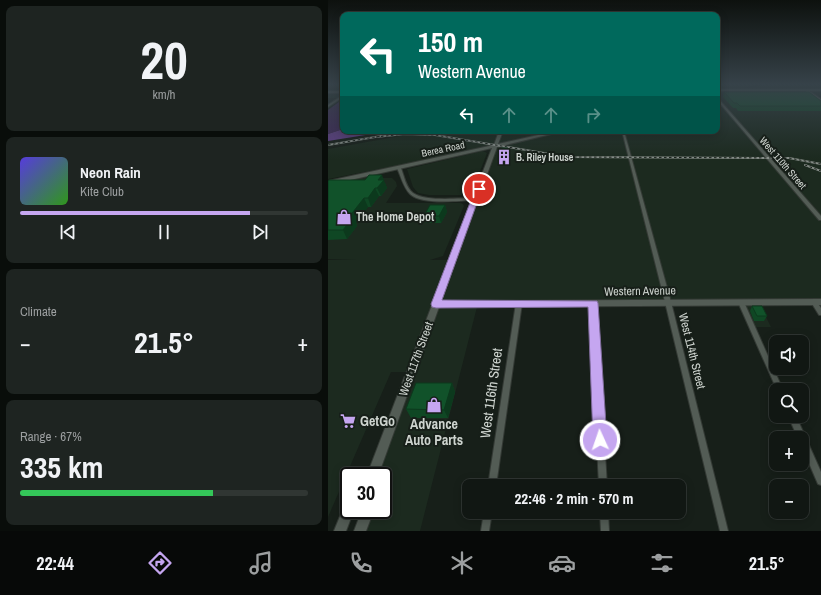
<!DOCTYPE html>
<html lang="en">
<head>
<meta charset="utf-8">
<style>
  :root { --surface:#111713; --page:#1e2421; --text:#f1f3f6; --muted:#9c9fa0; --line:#303633; --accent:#c5a6f0 }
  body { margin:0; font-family:"Archivo Narrow",sans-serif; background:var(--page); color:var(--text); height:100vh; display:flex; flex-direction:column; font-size:15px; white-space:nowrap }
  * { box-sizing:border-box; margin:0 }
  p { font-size:13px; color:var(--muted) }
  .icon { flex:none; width:22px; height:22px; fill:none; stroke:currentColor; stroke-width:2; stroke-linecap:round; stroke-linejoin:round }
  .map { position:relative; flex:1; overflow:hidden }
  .side { display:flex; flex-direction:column; gap:6px; padding:6px; background:#090d0a; width:328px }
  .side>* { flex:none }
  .banner { position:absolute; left:12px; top:12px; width:380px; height:122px; border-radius:8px; box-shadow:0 2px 10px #0003,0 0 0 1px var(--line); background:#00695c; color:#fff; overflow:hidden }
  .controls { position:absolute; left:441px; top:335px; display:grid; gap:8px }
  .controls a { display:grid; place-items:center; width:40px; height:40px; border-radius:8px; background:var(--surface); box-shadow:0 2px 10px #0003,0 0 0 1px var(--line); font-size:20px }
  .speed { position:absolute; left:12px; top:467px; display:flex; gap:8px; font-size:20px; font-weight:700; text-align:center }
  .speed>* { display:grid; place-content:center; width:52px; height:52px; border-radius:50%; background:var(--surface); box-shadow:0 2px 10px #0003,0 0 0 1px var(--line); line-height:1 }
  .speed .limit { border:2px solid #111; border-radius:6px; background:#fff; color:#111 }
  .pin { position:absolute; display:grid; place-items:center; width:34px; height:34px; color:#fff; margin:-17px; border:2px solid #fff; border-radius:50%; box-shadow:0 1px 4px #0007 }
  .me { position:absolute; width:44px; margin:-22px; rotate:357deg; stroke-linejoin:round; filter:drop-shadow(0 0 3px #0008) }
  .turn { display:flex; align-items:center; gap:14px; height:84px; padding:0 12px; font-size:18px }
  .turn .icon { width:52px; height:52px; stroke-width:2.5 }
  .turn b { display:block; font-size:28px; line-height:34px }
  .lanes { display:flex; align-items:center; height:38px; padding:0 12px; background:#0003; justify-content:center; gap:20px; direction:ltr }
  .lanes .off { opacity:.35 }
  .big { font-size:30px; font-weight:800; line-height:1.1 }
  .side .tile { flex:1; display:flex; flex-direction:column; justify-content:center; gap:6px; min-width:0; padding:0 14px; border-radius:8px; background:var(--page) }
  .side .dial { align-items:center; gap:0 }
  .dial b { font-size:52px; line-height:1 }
  .song { display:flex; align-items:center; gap:12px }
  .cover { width:48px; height:48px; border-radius:6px; background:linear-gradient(135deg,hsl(250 70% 55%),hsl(110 70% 35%)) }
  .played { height:4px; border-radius:2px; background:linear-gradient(90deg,var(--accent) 80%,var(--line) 80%) }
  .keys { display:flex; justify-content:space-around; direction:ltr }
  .heat { display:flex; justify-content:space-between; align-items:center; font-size:22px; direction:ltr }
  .charge { height:6px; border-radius:3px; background:linear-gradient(90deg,#34c759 67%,var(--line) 0) }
  .trip { position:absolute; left:134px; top:479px; width:224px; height:40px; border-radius:8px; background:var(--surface); box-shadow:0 2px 10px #0003,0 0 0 1px var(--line); font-weight:800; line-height:40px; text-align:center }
  .tabs { display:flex; height:64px; justify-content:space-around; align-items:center; background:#070908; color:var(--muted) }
  .tabs .icon { width:28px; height:28px }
  .tabs .selected { color:var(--accent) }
  .tabs b { font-size:18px; color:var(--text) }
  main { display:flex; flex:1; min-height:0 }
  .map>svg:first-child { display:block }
</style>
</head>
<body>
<main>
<section class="side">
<div class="tile dial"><b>20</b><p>km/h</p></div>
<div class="tile">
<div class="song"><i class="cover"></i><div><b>Neon Rain</b><p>Kite Club</p></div></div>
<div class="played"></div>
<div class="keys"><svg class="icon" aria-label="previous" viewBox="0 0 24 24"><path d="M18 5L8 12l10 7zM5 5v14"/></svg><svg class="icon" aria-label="pause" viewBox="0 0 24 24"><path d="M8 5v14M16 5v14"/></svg><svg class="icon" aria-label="next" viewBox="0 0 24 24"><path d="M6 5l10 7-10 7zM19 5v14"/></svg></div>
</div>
<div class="tile"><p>Climate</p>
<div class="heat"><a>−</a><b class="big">21.5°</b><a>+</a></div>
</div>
<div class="tile"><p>Range · 67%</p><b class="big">335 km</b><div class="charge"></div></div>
</section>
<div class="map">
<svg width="493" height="531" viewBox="0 0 493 531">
  <rect width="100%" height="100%" fill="#171f19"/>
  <path fill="#1c2a1f" d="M0,85H15V98H0Z
    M389,85H428L414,88L416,89L434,85H493V96H488L493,100V302L431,303L443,327H424L413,302L150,303L92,531H32L40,510H55V476H47L173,131H389Z
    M100,131H171L165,147L0,179V149Z
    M155,151L159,153L156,161L143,194L140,195H101L90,193L85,187L79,169Z
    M32,178H64L68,182L69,186L58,203H132L135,204L136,206L115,256L102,260H122L77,372H63L0,517V260H28L0,259V187Z"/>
  <path fill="#3f2959" d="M15,99V129L0,134V110Z"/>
  <path fill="#5f3f85" d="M15,129V131H44L50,133L0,141V134Z"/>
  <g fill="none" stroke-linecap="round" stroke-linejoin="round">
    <defs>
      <path id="street" d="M478,89L493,99V101L477,91Z
        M15,95V97L0,107V105Z
        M389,97L493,216V220H491L389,100Z
        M294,131H296L343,302L400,531H392L337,302Z
        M70,167L73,168C76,176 78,188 85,193C97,202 132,198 147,198L149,199L147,200C131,201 93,205 82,194C75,187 73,176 69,168Z
        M413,300L415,301L416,302L455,390H449L410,302L411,301Z
        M486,300L488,301L493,308V315H491L483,302L484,301Z
        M191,301L193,302L194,303L168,486H160L188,303L189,302Z
        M265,301L267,302L268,303L279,486H271L262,303L263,302Z
        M460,416H468L493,472V485L490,484L474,447V438H470Z
        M156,512H164L161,531H153Z
        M272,512H280L281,531H273Z"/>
      <path id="secondary" d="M389,89H493V91H389Z
        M0,91H15V93H0Z
        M171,131H175L170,144L228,131H236L169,147L113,301L493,299V305L111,307L50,476H36L38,472L41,470L164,148L0,185V181L166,145Z
        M21,502V510H26L18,531H6L17,504Z
        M34,510H46L38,531H26Z"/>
    </defs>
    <use href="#street" stroke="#343a35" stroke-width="2"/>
    <use href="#secondary" stroke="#343a35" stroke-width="2"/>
    <use href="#street" fill="#535c55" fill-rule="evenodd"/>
    <use href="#secondary" fill="#535c55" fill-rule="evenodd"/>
    <defs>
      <path id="rail" d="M48,137L77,134L107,135L240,157L461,158L493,164
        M0,145L53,136
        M477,165L493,171"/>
    </defs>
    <use href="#rail" stroke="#868d88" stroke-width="2"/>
    <use href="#rail" stroke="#171f19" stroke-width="1" stroke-dasharray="2.5" stroke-linecap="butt"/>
  </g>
  <path fill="#0f4724" d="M396,92L493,101V111H410L408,108H405L395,97Z
    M181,152L178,160H172L171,156Z
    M0,181L57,183L59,188L53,196H51L43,207H40L28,223L29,226L19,239L0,240Z
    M117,205L119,212L113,223H98L96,216Z
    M424,306L439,316L436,321H426L422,311Z
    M124,383L127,392L120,418H83L78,409Z"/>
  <path fill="#0c391d" d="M180,148L181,152L178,160V156Z
    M54,175L59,188L53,196L49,188L50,180Z
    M47,188L51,196L43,207L40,198Z
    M36,198L40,207L28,223L29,226L19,239L15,230L21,217Z
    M117,205L119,212L113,223L111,216Z
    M124,383L127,392L120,418L116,410Z"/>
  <path fill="#11522a" stroke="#0c391d" d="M396,92H481L493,101V106H412L409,103H406Z
    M174,148H180L178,156H171Z
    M41,175H54L50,180H56L49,188H47L40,198H36L21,217H25L15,230H0V181L1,180H37Z
    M102,205H117L111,216H96Z
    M424,306H434L439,316H429Z
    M88,383H124L116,410L78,409Z"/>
  <linearGradient id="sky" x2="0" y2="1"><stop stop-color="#0d110e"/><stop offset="0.53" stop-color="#364249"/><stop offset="1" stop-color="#364249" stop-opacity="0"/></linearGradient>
  <rect width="493" height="159" fill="url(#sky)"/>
  <path fill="#c5a6f0" stroke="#806c9c" d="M148,187L154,189L114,300L269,301L270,303L279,440L277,445L272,447L268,445L265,440L260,307L108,308L104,307L103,304Z"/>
  <defs>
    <symbol id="building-bare" viewBox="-9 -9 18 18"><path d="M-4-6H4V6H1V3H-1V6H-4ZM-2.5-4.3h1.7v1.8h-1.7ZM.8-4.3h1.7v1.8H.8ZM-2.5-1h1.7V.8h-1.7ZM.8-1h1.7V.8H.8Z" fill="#c5a6f0" stroke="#171f19" stroke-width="2.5" paint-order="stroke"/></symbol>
    <symbol id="shop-bare" viewBox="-9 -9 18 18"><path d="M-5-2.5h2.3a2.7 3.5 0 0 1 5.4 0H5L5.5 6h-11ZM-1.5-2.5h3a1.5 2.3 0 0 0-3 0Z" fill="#c5a6f0" stroke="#171f19" stroke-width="2.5" paint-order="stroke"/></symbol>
    <symbol id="supermarket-bare" viewBox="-9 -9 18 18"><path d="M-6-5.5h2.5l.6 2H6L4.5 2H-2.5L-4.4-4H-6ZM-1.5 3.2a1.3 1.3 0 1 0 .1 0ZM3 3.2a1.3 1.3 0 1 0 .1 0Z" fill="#c5a6f0" stroke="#171f19" stroke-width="2.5" paint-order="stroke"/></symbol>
  </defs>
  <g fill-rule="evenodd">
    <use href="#building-bare" x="165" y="146" width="22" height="22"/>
    <use href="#shop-bare" x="5" y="206" width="22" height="22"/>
    <use href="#shop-bare" x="95" y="394" width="22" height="22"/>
    <use href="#supermarket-bare" x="9" y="410" width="22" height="22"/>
  </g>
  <g text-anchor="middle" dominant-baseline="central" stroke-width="4" stroke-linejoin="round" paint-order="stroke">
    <g font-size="10" fill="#ced4cf" stroke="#171f19">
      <text transform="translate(115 149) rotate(-12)">Berea Road</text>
      <text transform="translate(455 163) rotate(49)">West 110th Street</text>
    </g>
    <g font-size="10" font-weight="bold" fill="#ced4cf" stroke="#171f19" text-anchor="start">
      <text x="188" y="157">B. Riley House</text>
    </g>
    <g font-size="12" font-weight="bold" fill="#ced4cf" stroke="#171f19" text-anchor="start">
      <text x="28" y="217">The Home Depot</text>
    </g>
    <g font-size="12" fill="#ced4cf" stroke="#171f19">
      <text transform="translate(312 291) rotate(-1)">Western Avenue</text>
      <text transform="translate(364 351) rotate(76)">West 114th Street</text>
      <text transform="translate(88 359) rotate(-70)">West 117th Street</text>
    </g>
    <g font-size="14" fill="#ced4cf" stroke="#171f19">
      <text transform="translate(163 393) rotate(-82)">West 116th Street</text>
    </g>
    <g font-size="14" font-weight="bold" fill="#ced4cf" stroke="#171f19" text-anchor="start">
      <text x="32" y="421">GetGo</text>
      <text x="106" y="424" text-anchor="middle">Advance<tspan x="106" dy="16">Auto Parts</tspan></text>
    </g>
  </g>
</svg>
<div class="controls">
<a><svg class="icon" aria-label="sound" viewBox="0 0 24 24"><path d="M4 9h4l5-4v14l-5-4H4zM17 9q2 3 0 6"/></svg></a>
<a><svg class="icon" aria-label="search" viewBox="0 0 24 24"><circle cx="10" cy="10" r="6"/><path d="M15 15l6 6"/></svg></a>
<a>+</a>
<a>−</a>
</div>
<div class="speed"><div class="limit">30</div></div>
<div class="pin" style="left:151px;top:189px;background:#d93025"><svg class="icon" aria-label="arrive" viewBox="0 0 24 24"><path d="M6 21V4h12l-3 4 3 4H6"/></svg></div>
<svg class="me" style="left:272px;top:440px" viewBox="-20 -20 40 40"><circle r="17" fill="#c5a6f0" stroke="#fff" stroke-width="3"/><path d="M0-11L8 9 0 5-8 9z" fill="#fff"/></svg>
<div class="trip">22:46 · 2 min · 570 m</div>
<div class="banner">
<div class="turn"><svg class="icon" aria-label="left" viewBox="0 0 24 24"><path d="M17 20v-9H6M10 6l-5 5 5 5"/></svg><div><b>150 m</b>Western Avenue</div></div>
<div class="lanes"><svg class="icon" aria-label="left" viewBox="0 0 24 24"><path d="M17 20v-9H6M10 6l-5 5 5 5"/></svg><svg class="icon off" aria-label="ahead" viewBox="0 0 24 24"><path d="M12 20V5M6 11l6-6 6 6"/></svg><svg class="icon off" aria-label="ahead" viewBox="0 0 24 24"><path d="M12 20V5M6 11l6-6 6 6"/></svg><svg class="icon off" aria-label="right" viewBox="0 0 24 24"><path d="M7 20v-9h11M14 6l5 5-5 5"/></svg></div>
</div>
</div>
</main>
<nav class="tabs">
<b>22:44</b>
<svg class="icon selected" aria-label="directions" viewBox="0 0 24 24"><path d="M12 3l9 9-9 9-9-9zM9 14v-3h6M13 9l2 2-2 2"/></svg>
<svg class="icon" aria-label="music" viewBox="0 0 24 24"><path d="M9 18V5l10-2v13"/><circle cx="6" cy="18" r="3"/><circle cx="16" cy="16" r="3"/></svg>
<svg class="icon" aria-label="phone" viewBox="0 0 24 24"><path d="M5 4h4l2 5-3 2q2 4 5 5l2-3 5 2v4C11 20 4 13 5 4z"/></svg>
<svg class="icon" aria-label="climate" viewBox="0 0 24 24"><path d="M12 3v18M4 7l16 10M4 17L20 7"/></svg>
<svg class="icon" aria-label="car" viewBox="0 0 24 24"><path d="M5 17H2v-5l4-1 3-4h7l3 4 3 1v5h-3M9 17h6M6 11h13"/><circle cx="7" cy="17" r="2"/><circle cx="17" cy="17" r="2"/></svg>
<svg class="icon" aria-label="filters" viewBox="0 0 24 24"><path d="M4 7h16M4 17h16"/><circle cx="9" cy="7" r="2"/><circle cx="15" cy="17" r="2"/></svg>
<b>21.5°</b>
</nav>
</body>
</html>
